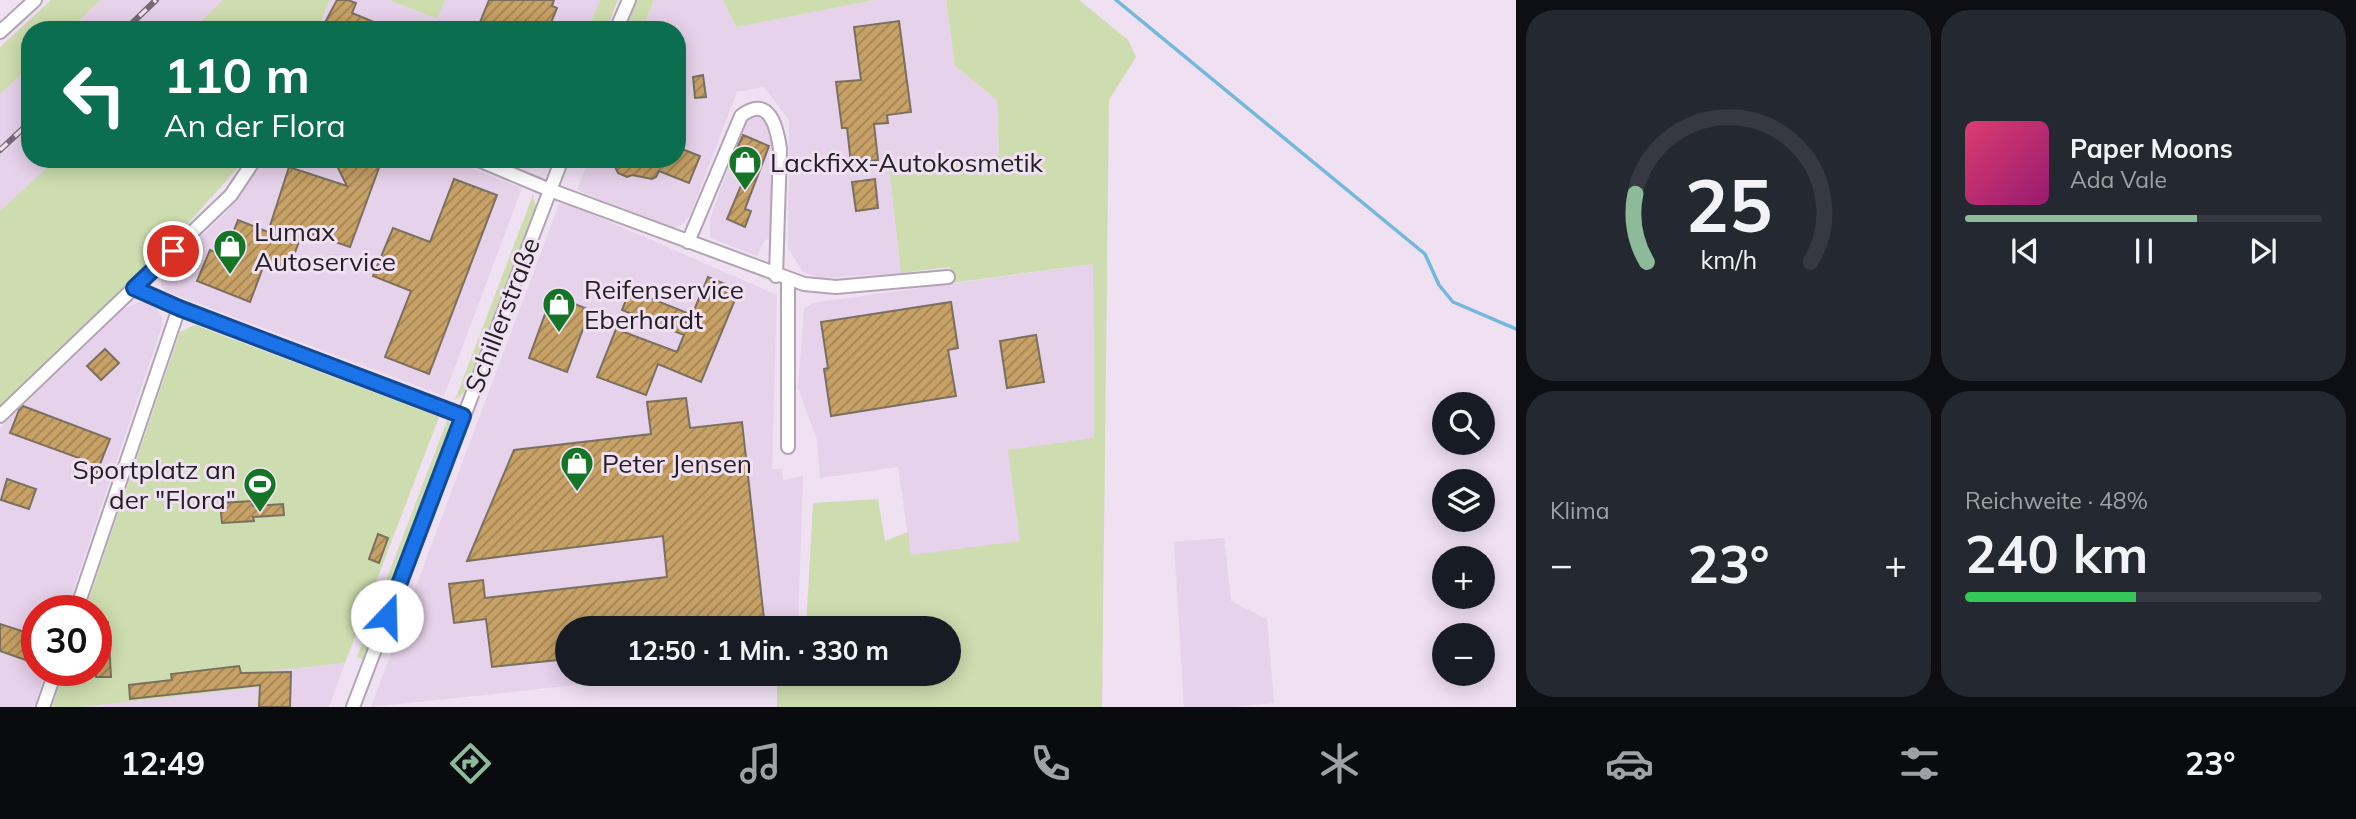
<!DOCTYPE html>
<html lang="de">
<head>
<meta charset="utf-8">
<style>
  :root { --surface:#171b24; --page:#242831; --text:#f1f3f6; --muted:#9ea1a6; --line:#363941; --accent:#8dba98 }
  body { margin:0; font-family:Mulish,sans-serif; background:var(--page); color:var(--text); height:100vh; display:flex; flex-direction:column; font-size:26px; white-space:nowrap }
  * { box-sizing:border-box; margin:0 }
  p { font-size:23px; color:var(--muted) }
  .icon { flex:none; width:38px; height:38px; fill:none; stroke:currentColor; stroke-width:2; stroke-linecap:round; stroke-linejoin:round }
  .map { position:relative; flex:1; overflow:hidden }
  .sheet { display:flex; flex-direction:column; gap:10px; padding:10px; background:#0d0f14; width:840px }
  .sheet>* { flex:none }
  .banner { position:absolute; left:21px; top:21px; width:665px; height:147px; border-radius:28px; box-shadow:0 4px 18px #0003; background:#0b6e4f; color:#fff; overflow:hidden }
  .buttons { position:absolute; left:1432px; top:392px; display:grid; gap:14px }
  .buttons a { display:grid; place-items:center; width:63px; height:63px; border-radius:50%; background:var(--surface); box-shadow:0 4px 18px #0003; font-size:35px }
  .speed { position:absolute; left:21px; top:595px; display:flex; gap:14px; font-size:35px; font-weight:700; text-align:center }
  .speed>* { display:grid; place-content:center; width:91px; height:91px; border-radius:50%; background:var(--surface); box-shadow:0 4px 18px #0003; line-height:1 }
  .speed .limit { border:10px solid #d22; background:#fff; color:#111 }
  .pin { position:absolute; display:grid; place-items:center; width:60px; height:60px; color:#fff; margin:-30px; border:4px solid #fff; border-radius:50%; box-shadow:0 2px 7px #0007 }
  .me { position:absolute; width:77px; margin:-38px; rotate:21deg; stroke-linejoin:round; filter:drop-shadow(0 0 5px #0008) }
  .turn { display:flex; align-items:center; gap:24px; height:147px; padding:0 28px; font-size:32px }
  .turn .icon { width:91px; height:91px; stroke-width:2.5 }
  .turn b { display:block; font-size:49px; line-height:60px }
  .big { font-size:52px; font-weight:700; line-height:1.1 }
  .sheet .tile { flex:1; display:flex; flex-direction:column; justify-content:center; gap:10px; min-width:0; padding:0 24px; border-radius:28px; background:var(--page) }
  .sheet .dial { align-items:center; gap:0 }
  .dial svg { height:182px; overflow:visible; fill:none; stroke:var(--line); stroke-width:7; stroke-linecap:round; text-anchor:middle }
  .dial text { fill:var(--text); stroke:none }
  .song { display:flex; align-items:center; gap:21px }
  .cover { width:84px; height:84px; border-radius:10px; background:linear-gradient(135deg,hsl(340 70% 55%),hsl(320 70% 35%)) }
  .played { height:7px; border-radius:4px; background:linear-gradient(90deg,var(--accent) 65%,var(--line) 65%) }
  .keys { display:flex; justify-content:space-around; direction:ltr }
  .heat { display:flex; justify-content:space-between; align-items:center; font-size:38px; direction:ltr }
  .charge { height:10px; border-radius:5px; background:linear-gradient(90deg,#34c759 48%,var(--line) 0) }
  .sheet .tiles { flex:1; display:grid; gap:10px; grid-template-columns:repeat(2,1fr) }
  .trip { position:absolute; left:555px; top:616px; width:406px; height:70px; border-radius:35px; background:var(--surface); box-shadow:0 4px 18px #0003; font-weight:700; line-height:70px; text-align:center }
  .tab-bar { display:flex; height:112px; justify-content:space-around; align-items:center; background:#090b0e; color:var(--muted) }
  .tab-bar .icon { width:49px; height:49px }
  .tab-bar .active { color:var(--accent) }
  .tab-bar b { font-size:32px; color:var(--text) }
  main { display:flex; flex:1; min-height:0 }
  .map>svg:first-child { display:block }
</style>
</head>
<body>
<main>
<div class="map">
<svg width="1516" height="707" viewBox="0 0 1516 707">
  <defs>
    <pattern id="building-hatch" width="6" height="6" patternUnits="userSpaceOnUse" patternTransform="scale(1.75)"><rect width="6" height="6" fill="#c7a166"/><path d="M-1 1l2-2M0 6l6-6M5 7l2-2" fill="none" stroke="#a18354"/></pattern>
  </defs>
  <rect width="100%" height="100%" fill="#efe0f2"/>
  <path fill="#e6d2ea" d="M101,0H223L192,30H69Z
    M330,0H389L436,19L445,0H600L588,30H317Z
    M654,0H723L736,27L874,0H946L955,66L997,100L999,157L889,168L901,273L820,278L803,272L788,248L789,120L764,87L737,92L690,215L680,226L670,228L577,190L589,159H677V30H642Z
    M30,66V159H56L0,211V94Z
    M758,117L767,121L775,146L772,238L765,240L757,256L710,238V219L746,120Z
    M265,159H448L522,188L444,396L165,291L161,285V278L171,265L226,213Z
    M564,202L777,295L772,469H782L783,480L803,476L798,628H567V674H680L371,707L559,204Z
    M1093,264L1094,438L1021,541L911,556L898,467L820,478L817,440L798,388L804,309L812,303Z
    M141,301L156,308L162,317V326L66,611H37V670H46L34,707H0V428L124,309Z
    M1224,538L1231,601L1267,619L1274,703L1232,707H1184L1174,542Z
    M345,663L329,707H81L260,687L261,672Z"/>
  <path fill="#cdddaf" d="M51,0H101L69,30H30V66L0,94V47Z
    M223,0H330L317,30H192Z
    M389,0H445L437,19Z
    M600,0H618L606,30H588Z
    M637,0H654L642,30H625Z
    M723,0H874L736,27Z
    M946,0H1079L1128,40L1136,57L1109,100L1102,707H777V687L794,674H948V628H806L813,503L878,499L885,541L908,532L911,555L1020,541L1008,450L1094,438L1093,264L951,283L950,267L901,273L889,168L999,156L997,100L955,66Z
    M56,159H246L135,282L0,409V211Z
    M533,195L536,207L465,392L455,400Z
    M552,207L483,387L482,385L548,211Z
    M195,325L439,417L345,663L261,672V687L81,707H52L65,670H96V611H85L180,332Z
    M448,418L450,423L449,434L364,660L357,657Z"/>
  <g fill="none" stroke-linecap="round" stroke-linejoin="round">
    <path stroke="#72b8dd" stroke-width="3.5" d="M1116,0L1425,254L1439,285L1453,302L1516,329"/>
  </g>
  <path fill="url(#building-hatch)" stroke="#7b705f" stroke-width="2" d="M337,0H348L356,3L352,13L393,30H321Z
    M489,0H554L552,6L557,8L548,30H477Z
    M899,21L911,112L887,115L888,123L874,124L878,160L851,163L847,128H842L836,82L861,80L854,27Z
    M703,75L706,97L695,98L693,77Z
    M743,135L769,146L745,209L751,211L745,227L727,219L748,169L745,168L749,159L735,153Z
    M677,147L700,156L689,183L659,171L656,177L652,179L632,175L627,177L618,173L615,167L619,159H677Z
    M341,159H378L380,165L350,247L303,231L288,271L265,262L250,302L197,281L210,250L224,255L238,220L268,232L289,167L347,186L338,168Z
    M454,179L497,195L429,374L385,357L411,291L373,276L393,228L430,242Z
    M875,179L878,208L856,211L852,182Z
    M708,277L739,290L701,382L658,364L646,395L597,377L616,329L677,352L684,335L622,310L630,290L692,315Z
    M552,295L590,310L567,372L529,358Z
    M951,302L958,348L948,350L956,396L831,416L824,369L828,368L821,322Z
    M1036,335L1044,382L1007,388L1000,341Z
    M105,349L119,363L101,380L87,366Z
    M686,398L690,428L742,422L765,628H567V659L492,667L486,619L454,623L449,584L483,580L485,598L667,577L663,536L467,561L514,450L651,434L647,402Z
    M23,406L110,439L94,479L74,472L79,458L10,433L19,410Z
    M7,479L36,489L29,509L1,500Z
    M252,501L253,506L283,504L284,515L253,517L254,521L222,523L220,503Z
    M378,534L388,538L379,563L369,559Z
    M108,622L111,677H96V623Z
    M0,624L37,636V664L0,651Z
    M239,666L241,673L291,672L290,707H259L260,685L130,699L129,685L172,680L171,674Z"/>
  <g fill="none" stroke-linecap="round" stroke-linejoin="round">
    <defs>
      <path id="minor" d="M616,30L629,0
        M0,32L35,0
        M476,159L550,190L804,284L836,287L948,277
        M688,242L741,116C769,94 777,127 780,149L776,276
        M788,280V447
        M134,288L179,308L463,416
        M0,416L231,195L255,159
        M76,611L179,308
        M43,707L56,670
        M353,707L562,159"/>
    </defs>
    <use href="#minor" stroke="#b2a4b5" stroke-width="16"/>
    <use href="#minor" stroke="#fff" stroke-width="12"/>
    <defs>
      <path id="rail" d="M125,30L156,0
        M0,150L30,122"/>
    </defs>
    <use href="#rail" stroke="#736a75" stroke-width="6"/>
    <use href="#rail" stroke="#efe0f2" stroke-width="3.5" stroke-dasharray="10" stroke-linecap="butt"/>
  </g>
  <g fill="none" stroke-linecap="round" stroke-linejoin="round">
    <defs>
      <path id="route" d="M173,251L134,288L179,308L463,416L387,616"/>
    </defs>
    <use href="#route" stroke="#114b97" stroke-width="18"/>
    <use href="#route" stroke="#1a73e8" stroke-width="12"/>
  </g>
  <defs>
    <symbol id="shop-pin" viewBox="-11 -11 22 30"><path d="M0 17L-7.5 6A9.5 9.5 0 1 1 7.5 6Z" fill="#137525" stroke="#efe0f2"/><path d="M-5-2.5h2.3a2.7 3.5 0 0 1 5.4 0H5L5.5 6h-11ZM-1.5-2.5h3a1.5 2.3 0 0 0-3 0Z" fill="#fff"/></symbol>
    <symbol id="stadium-pin" viewBox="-11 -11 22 30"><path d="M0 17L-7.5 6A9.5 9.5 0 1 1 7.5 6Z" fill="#137525" stroke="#efe0f2"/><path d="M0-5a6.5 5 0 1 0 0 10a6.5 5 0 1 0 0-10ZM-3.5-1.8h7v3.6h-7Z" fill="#fff"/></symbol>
  </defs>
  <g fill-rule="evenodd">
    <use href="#shop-pin" x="726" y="143" width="38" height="52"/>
    <use href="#shop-pin" x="211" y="227" width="38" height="52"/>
    <use href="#shop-pin" x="540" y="285" width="38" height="52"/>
    <use href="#shop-pin" x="558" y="444" width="38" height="52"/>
    <use href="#stadium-pin" x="241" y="465" width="38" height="52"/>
  </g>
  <g text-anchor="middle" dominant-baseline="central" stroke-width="6" stroke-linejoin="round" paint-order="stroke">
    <g font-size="26" fill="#241f25" stroke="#efe0f2" text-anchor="start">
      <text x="770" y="162">Lackfixx-Autokosmetik</text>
      <text x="254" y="231">Lumax<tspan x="254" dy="30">Autoservice</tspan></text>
      <text x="584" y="289">Reifenservice<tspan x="584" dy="30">Eberhardt</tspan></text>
      <text x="602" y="463">Peter Jensen</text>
      <text x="236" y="469" text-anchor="end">Sportplatz an<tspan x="236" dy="30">der "Flora"</tspan></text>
    </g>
    <g font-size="26" fill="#241f25" stroke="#efe0f2">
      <text transform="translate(502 315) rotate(-69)">Schillerstraße</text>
    </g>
  </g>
</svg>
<div class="buttons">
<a><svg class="icon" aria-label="search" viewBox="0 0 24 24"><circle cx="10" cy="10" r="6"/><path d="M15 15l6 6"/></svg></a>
<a><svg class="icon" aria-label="layers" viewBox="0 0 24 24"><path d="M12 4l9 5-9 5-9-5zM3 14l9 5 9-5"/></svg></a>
<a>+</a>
<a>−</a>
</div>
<div class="speed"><div class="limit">30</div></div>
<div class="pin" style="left:173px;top:251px;background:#d93025"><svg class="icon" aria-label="arrive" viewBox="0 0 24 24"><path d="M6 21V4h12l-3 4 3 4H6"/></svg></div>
<svg class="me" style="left:387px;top:616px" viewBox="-20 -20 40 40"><circle r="19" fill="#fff"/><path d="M0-13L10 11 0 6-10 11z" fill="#1a73e8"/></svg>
<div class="trip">12:50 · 1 Min. · 330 m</div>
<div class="banner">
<div class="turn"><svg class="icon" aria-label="left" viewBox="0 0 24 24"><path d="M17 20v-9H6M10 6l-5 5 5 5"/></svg><div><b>110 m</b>An der Flora</div></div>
</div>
</div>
<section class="sheet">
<div class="tiles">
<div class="tile dial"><svg viewBox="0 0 100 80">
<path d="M14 69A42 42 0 1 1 86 69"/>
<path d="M14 69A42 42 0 0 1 9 39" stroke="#8dba98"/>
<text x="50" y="56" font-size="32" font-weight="700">25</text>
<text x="50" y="72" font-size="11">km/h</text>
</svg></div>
<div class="tile">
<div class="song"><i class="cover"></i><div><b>Paper Moons</b><p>Ada Vale</p></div></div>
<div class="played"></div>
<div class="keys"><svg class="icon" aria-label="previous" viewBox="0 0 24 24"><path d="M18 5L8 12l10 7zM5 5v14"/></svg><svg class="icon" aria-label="pause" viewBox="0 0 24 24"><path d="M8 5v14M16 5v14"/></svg><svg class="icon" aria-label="next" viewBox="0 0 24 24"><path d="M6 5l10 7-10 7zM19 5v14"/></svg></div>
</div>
<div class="tile"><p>Klima</p>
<div class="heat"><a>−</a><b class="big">23°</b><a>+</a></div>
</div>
<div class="tile"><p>Reichweite · 48%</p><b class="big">240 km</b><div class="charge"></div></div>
</div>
</section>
</main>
<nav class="tab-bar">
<b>12:49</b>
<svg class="icon active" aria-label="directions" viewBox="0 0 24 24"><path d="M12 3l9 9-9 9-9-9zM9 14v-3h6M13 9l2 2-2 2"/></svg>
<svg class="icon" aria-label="music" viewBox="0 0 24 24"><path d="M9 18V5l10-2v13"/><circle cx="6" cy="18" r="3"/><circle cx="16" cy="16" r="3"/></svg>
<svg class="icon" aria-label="phone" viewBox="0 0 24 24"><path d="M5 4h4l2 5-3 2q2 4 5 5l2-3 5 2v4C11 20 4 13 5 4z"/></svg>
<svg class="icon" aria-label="climate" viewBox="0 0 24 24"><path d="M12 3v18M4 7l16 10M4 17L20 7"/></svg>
<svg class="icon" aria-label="car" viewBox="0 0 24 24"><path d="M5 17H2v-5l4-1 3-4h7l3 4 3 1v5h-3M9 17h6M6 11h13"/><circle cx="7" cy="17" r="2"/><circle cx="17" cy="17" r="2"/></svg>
<svg class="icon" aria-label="filters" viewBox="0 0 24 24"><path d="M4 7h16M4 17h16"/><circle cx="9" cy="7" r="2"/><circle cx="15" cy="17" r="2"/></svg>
<b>23°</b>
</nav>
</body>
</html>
